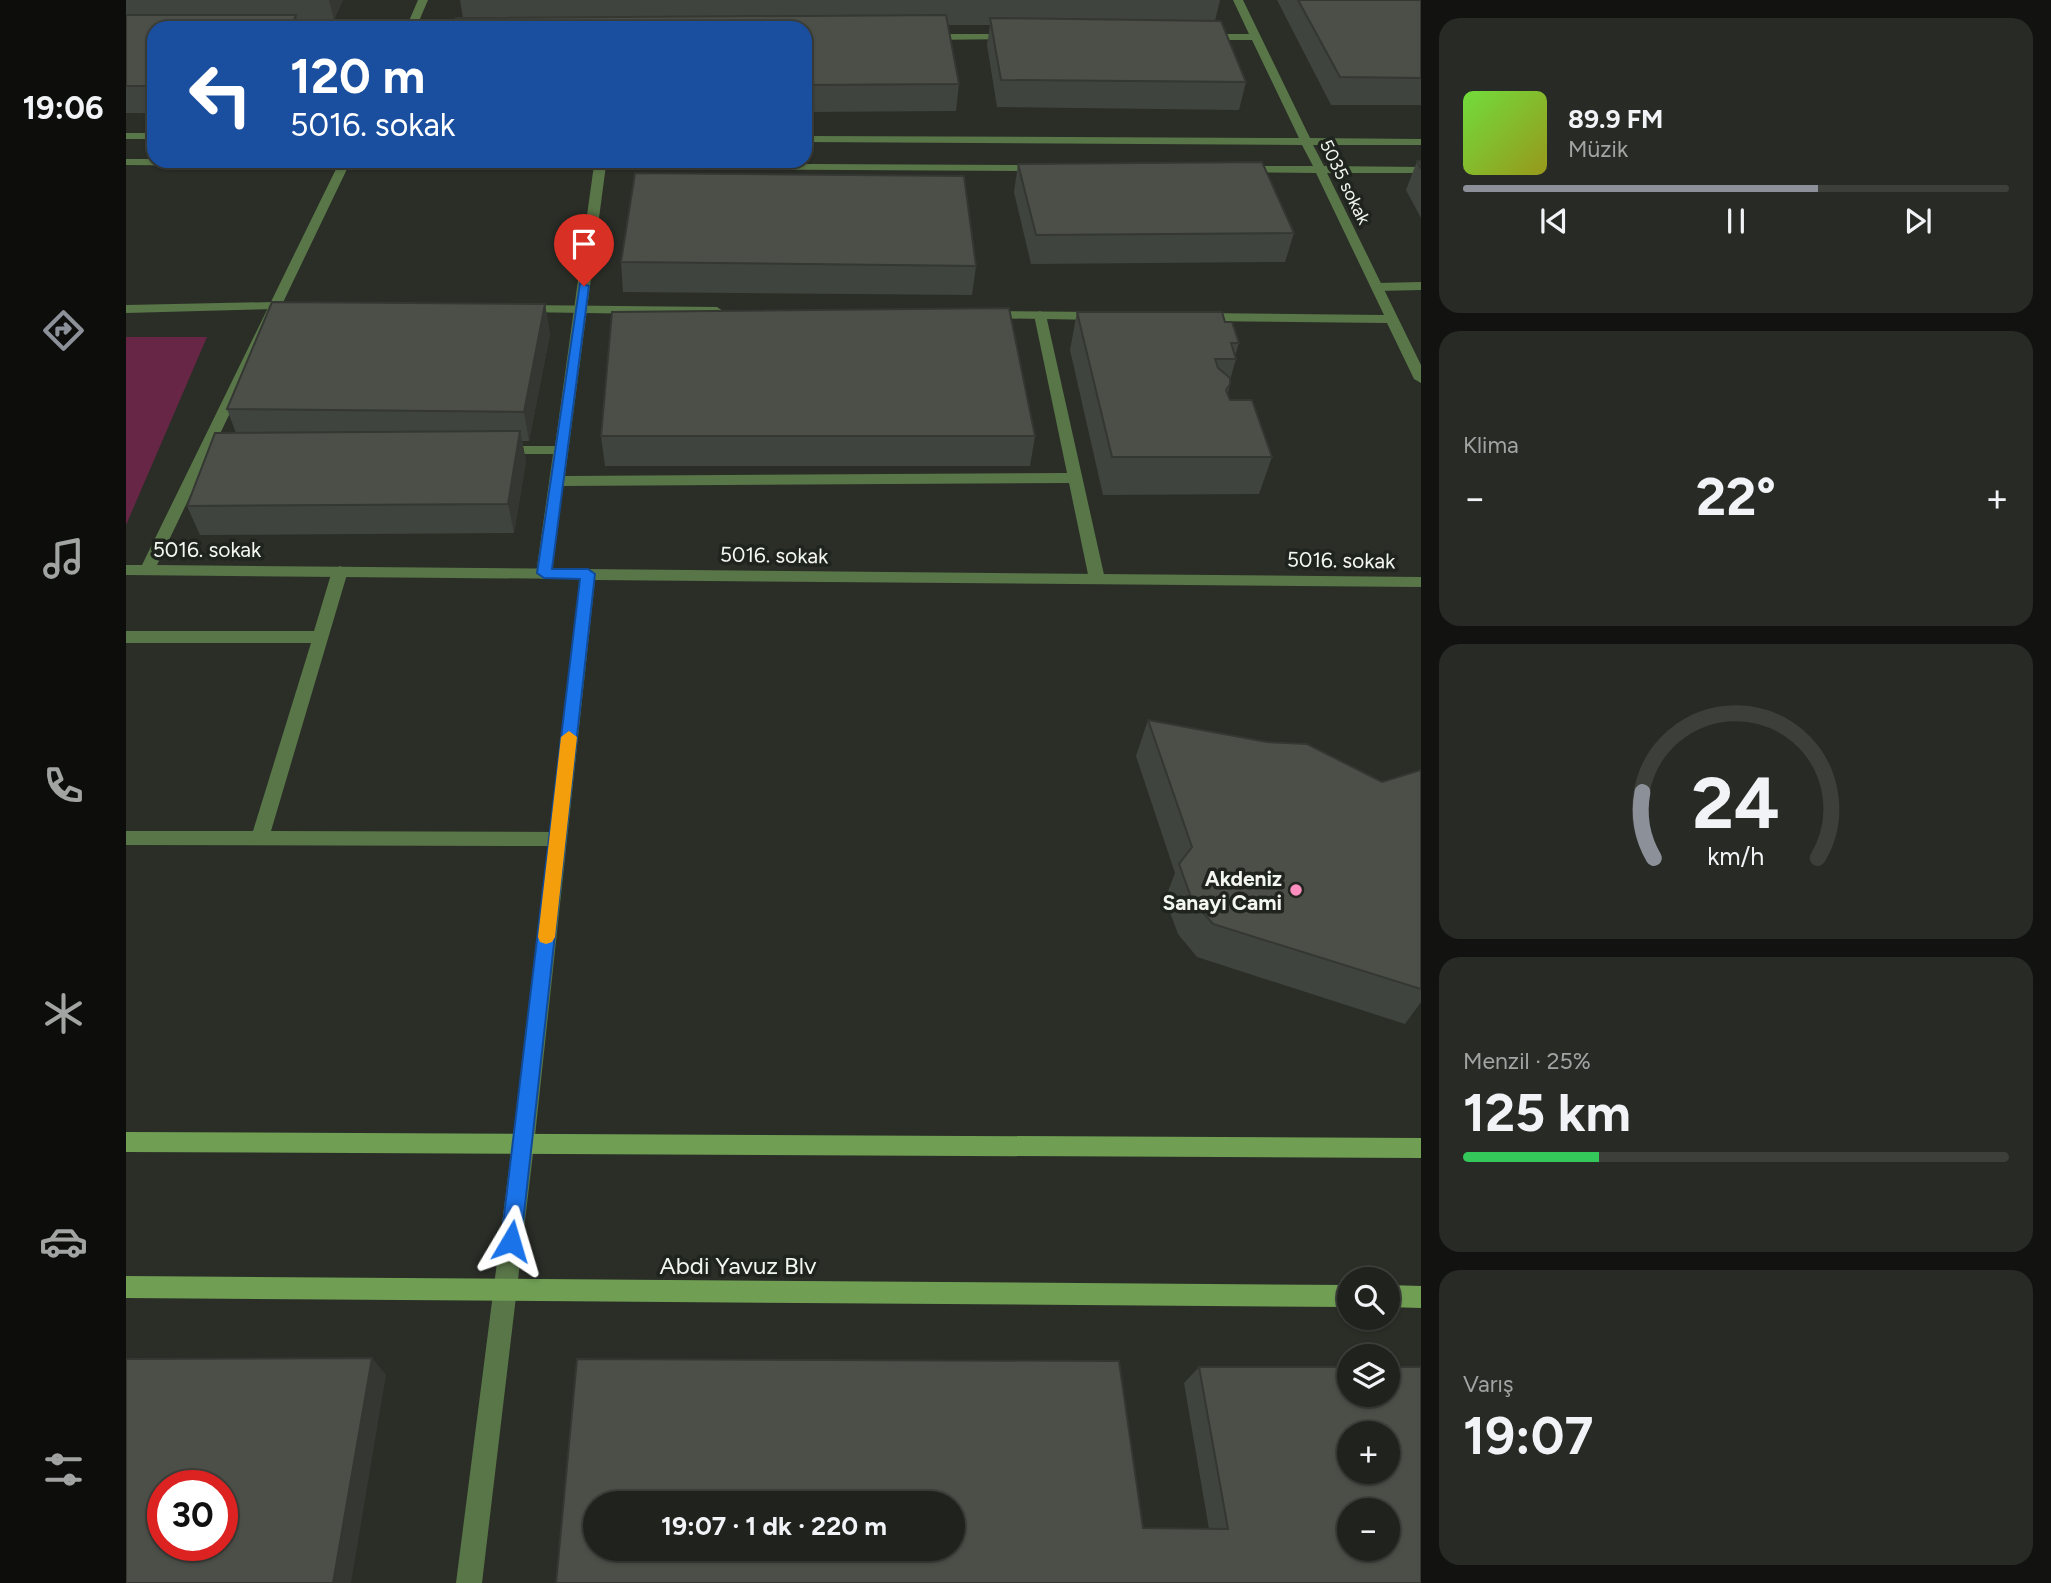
<!DOCTYPE html>
<html lang="tr">
<head>
<meta charset="utf-8">
<style>
  :root { --surface:#20221d; --page:#282a26; --text:#f1f3f6; --muted:#a2a4a4; --line:#3d3f3b; --accent:#8c9099 }
  body { margin:0; font-family:Figtree,sans-serif; background:var(--page); color:var(--text); height:100vh; display:flex; flex-direction:column; font-size:26px; white-space:nowrap }
  * { box-sizing:border-box; margin:0 }
  p { font-size:23px; color:var(--muted) }
  .icon { flex:none; width:38px; height:38px; fill:none; stroke:currentColor; stroke-width:2; stroke-linecap:round; stroke-linejoin:round }
  .map { position:relative; flex:1; overflow:hidden }
  .side { display:flex; flex-direction:column; gap:18px; padding:18px; background:#121310; width:630px }
  .side>* { flex:none }
  .guide { position:absolute; left:21px; top:21px; width:665px; height:147px; border-radius:21px; box-shadow:0 2px 5px #0004,0 0 0 2px var(--line); background:#1a4fa0; color:#fff; overflow:hidden }
  .tools { position:absolute; left:1211px; top:1267px; display:grid; gap:14px }
  .tools a { display:grid; place-items:center; width:63px; height:63px; border-radius:50%; background:var(--surface); box-shadow:0 2px 5px #0004,0 0 0 2px var(--line); font-size:35px }
  .speed { position:absolute; left:21px; top:1470px; display:flex; gap:14px; font-size:35px; font-weight:700; text-align:center }
  .speed>* { display:grid; place-content:center; width:91px; height:91px; border-radius:50%; background:var(--surface); box-shadow:0 2px 5px #0004,0 0 0 2px var(--line); line-height:1 }
  .speed .limit { border:10px solid #d22; background:#fff; color:#111 }
  .pin { position:absolute; display:grid; place-items:center; width:60px; height:60px; color:#fff; margin:-72px -30px; border-radius:50% 50% 50% 0; rotate:-45deg; box-shadow:0 0 7px #0007 }
  .pin .icon { rotate:45deg }
  .me { position:absolute; width:77px; margin:-38px; rotate:7deg; stroke-linejoin:round; filter:drop-shadow(0 0 5px #0008) }
  .turn { display:flex; align-items:center; gap:24px; height:147px; padding:0 28px; font-size:32px }
  .turn .icon { width:91px; height:91px; stroke-width:2.5 }
  .turn b { display:block; font-size:49px; line-height:60px }
  .big { font-size:52px; font-weight:700; line-height:1.1 }
  .side .widget { flex:1; display:flex; flex-direction:column; justify-content:center; gap:10px; min-width:0; padding:0 24px; border-radius:21px; background:var(--page) }
  .side .dial { align-items:center; gap:0 }
  .dial svg { height:182px; overflow:visible; fill:none; stroke:var(--line); stroke-width:7; stroke-linecap:round; text-anchor:middle }
  .dial text { fill:var(--text); stroke:none }
  .song { display:flex; align-items:center; gap:21px }
  .cover { width:84px; height:84px; border-radius:10px; background:linear-gradient(135deg,hsl(100 70% 55%),hsl(60 70% 35%)) }
  .played { height:7px; border-radius:4px; background:linear-gradient(90deg,var(--accent) 65%,var(--line) 65%) }
  .keys { display:flex; justify-content:space-around; direction:ltr }
  .heat { display:flex; justify-content:space-between; align-items:center; font-size:38px; direction:ltr }
  .charge { height:10px; border-radius:5px; background:linear-gradient(90deg,#34c759 25%,var(--line) 0) }
  .trip { position:absolute; left:457px; top:1491px; width:382px; height:70px; border-radius:35px; background:var(--surface); box-shadow:0 2px 5px #0004,0 0 0 2px var(--line); font-weight:700; line-height:70px; text-align:center }
  main { display:flex; flex:1; min-height:0 }
  .tab-bar { display:flex; flex-direction:column; width:126px; justify-content:space-around; align-items:center; background:#0d0e0c; color:var(--muted) }
  .tab-bar .icon { width:49px; height:49px }
  .tab-bar .selected { color:var(--accent) }
  .tab-bar b { font-size:32px; color:var(--text) }
  .map>svg:first-child { display:block }
</style>
</head>
<body>
<main>
<nav class="tab-bar">
<b>19:06</b>
<svg class="icon selected" aria-label="directions" viewBox="0 0 24 24"><path d="M12 3l9 9-9 9-9-9zM9 14v-3h6M13 9l2 2-2 2"/></svg>
<svg class="icon" aria-label="music" viewBox="0 0 24 24"><path d="M9 18V5l10-2v13"/><circle cx="6" cy="18" r="3"/><circle cx="16" cy="16" r="3"/></svg>
<svg class="icon" aria-label="phone" viewBox="0 0 24 24"><path d="M5 4h4l2 5-3 2q2 4 5 5l2-3 5 2v4C11 20 4 13 5 4z"/></svg>
<svg class="icon" aria-label="climate" viewBox="0 0 24 24"><path d="M12 3v18M4 7l16 10M4 17L20 7"/></svg>
<svg class="icon" aria-label="car" viewBox="0 0 24 24"><path d="M5 17H2v-5l4-1 3-4h7l3 4 3 1v5h-3M9 17h6M6 11h13"/><circle cx="7" cy="17" r="2"/><circle cx="17" cy="17" r="2"/></svg>
<svg class="icon" aria-label="filters" viewBox="0 0 24 24"><path d="M4 7h16M4 17h16"/><circle cx="9" cy="7" r="2"/><circle cx="15" cy="17" r="2"/></svg>
</nav>
<div class="map">
<svg width="1295" height="1583" viewBox="0 0 1295 1583">
  <rect width="100%" height="100%" fill="#2a2e27"/>
  <path fill="#682646" d="M0,337H81L0,525Z"/>
  <g fill="none" stroke-linecap="round" stroke-linejoin="round">
    <path fill="#597648" fill-rule="evenodd" d="M474,162L480,165L439,476L941,473L908,315L914,311L920,315L979,579L976,583H966L963,579L943,483L437,486L426,574L418,579L413,578L410,574L427,454H374L367,450L374,446H429L468,165Z
      M1295,282V290L1251,291L1245,287L1251,283Z
      M147,302L153,306L151,309L0,313V305Z
      M214,566L222,571L145,831L431,832L437,834L440,839L437,844L431,846L0,845V831H127L185,643H0V631H188L206,571Z"/>
    <path fill="#597648" fill-rule="evenodd" d="M292,0H302L290,28H280Z
      M1107,0H1117L1184,138L1295,139V145H1187L1198,166L1295,167V173H1201L1295,365V383L1288,379L1261,323L1074,321L1068,317L1074,313L1258,315L1190,173L1116,172L1110,169L1116,166H1187L1176,145L679,142V136L1173,138L1126,40H1078L1073,37L1078,34H1123Z
      M885,34L889,35V39L801,40L796,37L801,34Z
      M0,133H28V139H0Z
      M0,159H28V161L913,165L919,168L913,171L222,167L31,565L1295,577V587L469,580L408,1145L356,1583H330L386,1145L454,579L0,575V565H16L211,167L0,165Z
      M398,305L591,307L597,311L591,315L394,312L392,309Z
      M860,311L972,312L978,316L972,320L855,318L854,315Z"/>
    <path fill="#709f54" fill-rule="evenodd" d="M0,1132L1295,1138V1158L0,1152Z
      M0,1276L1223,1285V1307L0,1298Z
      M1262,1285L1295,1286V1308L1262,1307Z"/>
  </g>
  <path fill="#40443e" d="M0,0H217L208,20H171L173,28H28V113H0Z
    M334,0H1094L1089,21L1120,82L1113,110L871,107L861,45L864,25H822L833,84L830,111L679,112V28L337,18Z
    M1151,0H1295V105H1205Z
    M1291,161H1295V218L1280,190Z
    M892,164L1168,233L1159,262L905,264L888,192Z
    M495,262L850,266L846,295L497,292Z
    M419,304L424,334L403,441H396L400,461L388,533L74,535L61,506L110,433L101,409Z
    M951,312L1099,322L1113,343L1109,356L1110,359L1104,380V384L1102,393L1104,400L1146,457L1133,494L977,495L944,350Z
    M475,436H909L904,466H479Z
    M1022,720L1256,782L1295,770V1002L1279,1024L1071,957L1052,934L1039,899L1049,873L1010,756Z
    M1073,1367L1295,1583L1017,1528L1083,1529L1058,1383Z"/>
  <path fill="#343732" d="M203,0H217L208,20Z
    M170,15L173,28H164Z
    M419,304L424,334L403,441L398,412Z
    M394,431L400,461L388,533L382,504Z
    M246,1358L260,1375L225,1583H207Z"/>
  <path fill="#4b4f48" stroke="#343732" stroke-width="2" fill-rule="evenodd" d="M1172,0H1295V78L1214,77Z
    M0,15H170L164,28H28V86H0Z
    M820,15L833,84L679,85V28H327L330,18Z
    M864,18L1095,21L1120,82L875,80Z
    M1291,161H1295V169Z
    M1136,162L1168,233L910,235L892,164Z
    M509,173L838,176L850,266L495,262Z
    M146,302L419,304L398,412L101,409Z
    M883,308L909,436H475L486,312Z
    M951,312H1096L1099,322H1106L1113,343H1105L1110,359H1089L1092,368L1104,378V384L1100,390L1104,400H1126L1146,457H986Z
    M394,431L382,504L61,506L89,433Z
    M1022,720L1141,742L1181,744L1256,782L1295,770V989L1087,924L1066,900L1053,864L1066,847Z
    M246,1358L207,1583H0V1359ZM37,1486H96V1545H37Z
    M451,1359L993,1361L1017,1528L1102,1529L1073,1367H1223V1395H1262V1367H1295V1583H430ZM1223,1433H1262V1472H1223ZM469,1503H826V1549H469ZM1223,1510H1262V1549H1223Z"/>
  <path fill="#1a73e8" stroke="#114b97" stroke-width="2" d="M454,283L463,286L426,569H462L469,574L395,1241L392,1248L385,1251L378,1248L375,1241L454,579L418,578L411,573Z"/>
  <path fill="#f59e0b" d="M443,731L451,737L429,937L426,942L420,944L414,942L412,937L435,737Z"/>
  <circle fill="#fd8ebe" stroke="#20241e" stroke-width="2.5" cx="1170" cy="890" r="7"/>
  <g text-anchor="middle" dominant-baseline="central" stroke-width="7" stroke-linejoin="round" paint-order="stroke">
    <g font-size="18" fill="#f3f6f1" stroke="#20241e">
      <text transform="translate(1219 182) rotate(64)">5035 sokak</text>
    </g>
    <g font-size="21" fill="#f3f6f1" stroke="#20241e">
      <text x="81" y="549">5016. sokak</text>
      <text transform="translate(648 555) rotate(1)">5016. sokak</text>
      <text transform="translate(1215 560) rotate(1)">5016. sokak</text>
    </g>
    <g font-size="21" font-weight="bold" fill="#f3f6f1" stroke="#20241e" text-anchor="end">
      <text x="1156" y="878">Akdeniz<tspan x="1156" dy="24">Sanayi Cami</tspan></text>
    </g>
    <g font-size="24" fill="#f3f6f1" stroke="#20241e">
      <text x="612" y="1265">Abdi Yavuz Blv</text>
    </g>
  </g>
</svg>
<div class="tools">
<a><svg class="icon" aria-label="search" viewBox="0 0 24 24"><circle cx="10" cy="10" r="6"/><path d="M15 15l6 6"/></svg></a>
<a><svg class="icon" aria-label="layers" viewBox="0 0 24 24"><path d="M12 4l9 5-9 5-9-5zM3 14l9 5 9-5"/></svg></a>
<a>+</a>
<a>−</a>
</div>
<div class="speed"><div class="limit">30</div></div>
<div class="pin" style="left:458px;top:286px;background:#d93025"><svg class="icon" aria-label="arrive" viewBox="0 0 24 24"><path d="M6 21V4h12l-3 4 3 4H6"/></svg></div>
<svg class="me" style="left:385px;top:1241px" viewBox="-20 -20 40 40"><path d="M0-17L14 15 0 8-14 15z" fill="#1a73e8" stroke="#fff" stroke-width="4"/></svg>
<div class="trip">19:07 · 1 dk · 220 m</div>
<div class="guide">
<div class="turn"><svg class="icon" aria-label="left" viewBox="0 0 24 24"><path d="M17 20v-9H6M10 6l-5 5 5 5"/></svg><div><b>120 m</b>5016. sokak</div></div>
</div>
</div>
<section class="side">
<div class="widget">
<div class="song"><i class="cover"></i><div><b>89.9 FM</b><p>Müzik</p></div></div>
<div class="played"></div>
<div class="keys"><svg class="icon" aria-label="previous" viewBox="0 0 24 24"><path d="M18 5L8 12l10 7zM5 5v14"/></svg><svg class="icon" aria-label="pause" viewBox="0 0 24 24"><path d="M8 5v14M16 5v14"/></svg><svg class="icon" aria-label="next" viewBox="0 0 24 24"><path d="M6 5l10 7-10 7zM19 5v14"/></svg></div>
</div>
<div class="widget"><p>Klima</p>
<div class="heat"><a>−</a><b class="big">22°</b><a>+</a></div>
</div>
<div class="widget dial"><svg viewBox="0 0 100 80">
<path d="M14 69A42 42 0 1 1 86 69"/>
<path d="M14 69A42 42 0 0 1 9 40" stroke="#8c9099"/>
<text x="50" y="56" font-size="32" font-weight="700">24</text>
<text x="50" y="72" font-size="11">km/h</text>
</svg></div>
<div class="widget"><p>Menzil · 25%</p><b class="big">125 km</b><div class="charge"></div></div>
<div class="widget"><p>Varış</p><b class="big">19:07</b></div>
</section>
</main>
</body>
</html>
